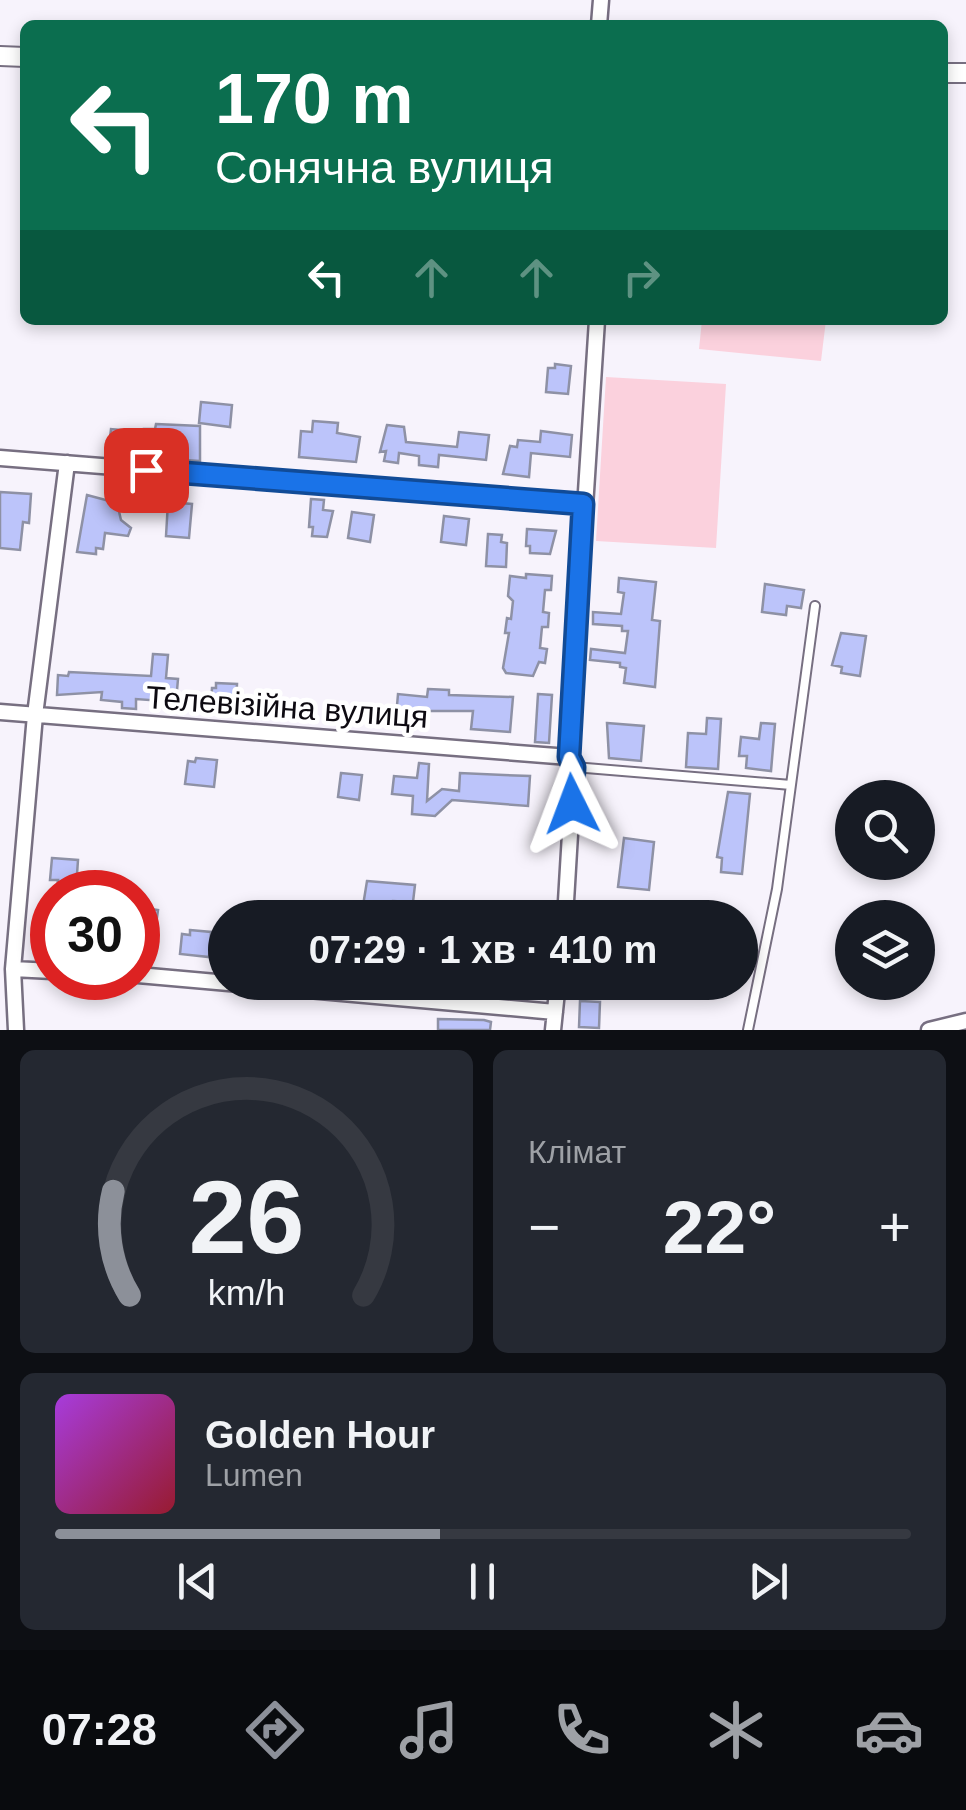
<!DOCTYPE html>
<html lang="uk">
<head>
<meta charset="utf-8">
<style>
  :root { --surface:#171b24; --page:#242831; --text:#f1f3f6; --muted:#9ea1a6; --line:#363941; --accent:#8c9099 }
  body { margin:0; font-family:Helvetica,sans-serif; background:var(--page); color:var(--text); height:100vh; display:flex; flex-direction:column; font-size:38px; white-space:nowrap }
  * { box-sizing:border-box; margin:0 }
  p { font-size:32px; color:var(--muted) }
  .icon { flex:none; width:55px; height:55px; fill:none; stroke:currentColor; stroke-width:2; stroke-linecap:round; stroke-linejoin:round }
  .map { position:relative; height:1030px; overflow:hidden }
  .panel { display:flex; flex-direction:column; gap:20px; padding:20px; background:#0d0f14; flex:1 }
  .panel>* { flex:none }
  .top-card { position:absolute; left:20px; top:20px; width:928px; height:305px; border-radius:15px; box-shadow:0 5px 15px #0003; background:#0b6e4f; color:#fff; overflow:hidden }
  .fabs { position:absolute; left:835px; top:780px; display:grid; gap:20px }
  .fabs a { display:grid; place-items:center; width:100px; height:100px; border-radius:50%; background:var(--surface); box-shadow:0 5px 15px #0003; font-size:50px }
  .speed { position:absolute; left:30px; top:870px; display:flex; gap:20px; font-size:50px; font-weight:700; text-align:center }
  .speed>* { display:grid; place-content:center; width:130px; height:130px; border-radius:50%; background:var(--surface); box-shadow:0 5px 15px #0003; line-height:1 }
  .speed .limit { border:15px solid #d22; background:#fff; color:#111 }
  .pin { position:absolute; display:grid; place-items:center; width:85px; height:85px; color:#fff; margin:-42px; border-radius:20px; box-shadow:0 5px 15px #0006 }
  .me { position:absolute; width:110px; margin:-55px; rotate:357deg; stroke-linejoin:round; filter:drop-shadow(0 0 8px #0008) }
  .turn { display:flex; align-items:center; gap:35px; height:210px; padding:0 30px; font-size:45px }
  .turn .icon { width:130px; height:130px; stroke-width:2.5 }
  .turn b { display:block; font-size:70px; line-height:85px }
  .lanes { display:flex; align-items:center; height:95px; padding:0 30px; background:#0003; justify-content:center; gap:50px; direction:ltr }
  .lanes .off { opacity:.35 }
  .big { font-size:75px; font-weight:700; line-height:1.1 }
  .panel .tile { flex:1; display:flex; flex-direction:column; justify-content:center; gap:15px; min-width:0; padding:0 35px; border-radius:15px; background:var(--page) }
  .panel .dial { align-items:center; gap:0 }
  .dial svg { height:260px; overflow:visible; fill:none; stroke:var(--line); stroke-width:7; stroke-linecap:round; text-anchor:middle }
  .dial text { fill:var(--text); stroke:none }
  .song { display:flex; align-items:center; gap:30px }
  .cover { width:120px; height:120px; border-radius:15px; background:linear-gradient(135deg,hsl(280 70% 55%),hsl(350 70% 35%)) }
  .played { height:10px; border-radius:5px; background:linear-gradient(90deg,var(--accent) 45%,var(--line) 45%) }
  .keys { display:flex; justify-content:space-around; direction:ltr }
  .heat { display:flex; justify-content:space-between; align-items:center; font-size:55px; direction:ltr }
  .panel .tiles { flex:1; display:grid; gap:20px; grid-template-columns:1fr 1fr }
  .tile:last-child { grid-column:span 2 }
  .trip { position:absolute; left:208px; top:900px; width:550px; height:100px; border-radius:50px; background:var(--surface); box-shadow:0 5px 15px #0003; font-weight:700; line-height:100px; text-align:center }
  .tab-bar { display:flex; height:160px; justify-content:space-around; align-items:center; background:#090b0e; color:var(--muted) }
  .tab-bar .icon { width:70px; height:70px }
  .tab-bar .selected { color:var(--accent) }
  .tab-bar b { font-size:45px; color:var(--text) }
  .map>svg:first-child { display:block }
</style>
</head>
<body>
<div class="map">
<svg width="966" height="1030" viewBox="0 0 966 1030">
  <rect width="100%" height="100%" fill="#f7f3fc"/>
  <path fill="#fbd1dd" d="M702,320H826L821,361L699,349Z
    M606,377L726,384L716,548L596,541Z"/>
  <path fill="#bcc4fa" stroke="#8e91a5" stroke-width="2.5" d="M555,364L571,366L568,394L546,392L548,368H555Z
    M201,402L232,405L230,427L199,423Z
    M313,421L338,423L337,433L360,437L356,462L299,457L301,431L312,432Z
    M156,424L200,426V461L183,460L184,449L109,447L111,429L144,432V429H155Z
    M387,425L404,427L406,442L457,447L459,432L489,435L486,460L439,455L438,467L419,465V456L399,453L398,463L384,461L386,451L380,452Z
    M541,431L572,435L570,457L531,453L529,477L503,474L510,446L517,447L518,440L540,442Z
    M0,492L31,494L29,523L23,522L20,550L0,548Z
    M87,495L117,503L121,520L131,528L128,536L105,533L103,549L96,548V554L77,552Z
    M311,499L324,500L323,510L333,511L327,537L312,536L313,527H309Z
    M168,502L192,504L189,538L166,536Z
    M352,512L374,515L370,542L348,538Z
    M444,516L469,519L466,545L441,542Z
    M527,529L556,531L550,554L530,553V546H526Z
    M488,534L502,535L501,542L507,543L506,567L486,566Z
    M526,574L552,576L551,590H545L543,612L549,613L548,627H542L540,648L547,649L545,663L539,662L533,676L506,673L503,668L509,633H505L507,618L511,619L513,601L508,596L510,576L526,578Z
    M619,578L656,582L652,620L660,621L655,687L624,683L626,668L620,667V663L590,660L591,649L625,653L628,631H622V626L593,624V612L621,614L624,593L618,592Z
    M765,584L804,590L801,608L787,606L786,615L762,612Z
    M841,633L866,636L860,676L841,673L842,667L832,665Z
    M153,654L168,655L166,678L178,679L176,702L136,699V709L122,708V702L101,700L102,692L57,695L58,675L68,676L69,672L151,676Z
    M216,683L237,684L236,705L211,704L212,688H216Z
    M428,689L449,690V695L513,697L510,732L471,729L473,711H418L417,719L396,717L398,694L427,697Z
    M538,694L552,695L549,743L535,742Z
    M707,718L721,719L718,769L686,767L688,733L706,734Z
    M607,723L644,726L641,761L609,758Z
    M761,723L775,724L771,771L746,768L747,756H739L741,737L759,739Z
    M196,758L217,760L214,787L185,784L188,761L195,762Z
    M419,763L429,764L427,801L442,789L459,791L460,773L504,775L530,776L528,806L452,800L435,816L412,814L413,796L392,794L394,776L417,778Z
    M341,773L362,775L359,800L338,797Z
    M728,792L750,794L742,874L721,872L722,858L717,857Z
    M624,838L654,842L649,890L618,887Z
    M52,858L78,860L76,889L57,888L58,880H50Z
    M367,881L415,885L413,902L393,901L392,912L377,911L376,918H361Z
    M138,907L158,910L153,946L138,944Z
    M190,930L211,932L209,957L180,954L182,934L190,935Z
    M481,982H537L536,998L480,993Z
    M580,1001L600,1002L599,1028L579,1027Z
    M438,1019L484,1020L491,1022L490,1030H438Z"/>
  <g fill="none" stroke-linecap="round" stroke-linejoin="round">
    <defs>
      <path id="service" d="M574,767L791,785
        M748,1030L777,889L815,606"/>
      <path id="minor" d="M599,25L601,0
        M0,458L583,504
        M0,712L569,757
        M565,918L574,767L569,757L597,320
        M13,969L52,971
        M138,975L555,1012
        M16,1030L13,969L35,715L67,463
        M553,1030L558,982
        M929,1030L966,1021"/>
      <path id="tertiary" d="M0,56L25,57
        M942,73H966"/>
    </defs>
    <use href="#service" stroke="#776f81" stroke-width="12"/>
    <use href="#minor" stroke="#776f81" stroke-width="19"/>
    <use href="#tertiary" stroke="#776f81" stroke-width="22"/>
    <use href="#service" stroke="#fff" stroke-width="8"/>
    <use href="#minor" stroke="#fff" stroke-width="14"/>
    <use href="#tertiary" stroke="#fff" stroke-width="18"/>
  </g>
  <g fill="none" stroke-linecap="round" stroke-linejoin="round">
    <defs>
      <path id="route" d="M146,470L583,504L569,757L574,767L572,804"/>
    </defs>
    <use href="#route" stroke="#114b97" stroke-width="25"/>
    <use href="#route" stroke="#1a73e8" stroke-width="18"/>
  </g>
  <g text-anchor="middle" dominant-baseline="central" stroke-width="9" stroke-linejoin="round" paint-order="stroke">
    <g font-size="32" fill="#0d0a11" stroke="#fff">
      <text transform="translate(287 707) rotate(4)">Телевізійна вулиця</text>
    </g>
  </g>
</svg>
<div class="fabs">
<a><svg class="icon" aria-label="search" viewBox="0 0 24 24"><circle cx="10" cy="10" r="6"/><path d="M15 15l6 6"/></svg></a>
<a><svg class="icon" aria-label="layers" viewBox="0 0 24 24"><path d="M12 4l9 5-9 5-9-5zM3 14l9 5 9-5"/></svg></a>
</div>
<div class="speed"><div class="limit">30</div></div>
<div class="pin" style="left:146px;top:470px;background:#d93025"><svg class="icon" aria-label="arrive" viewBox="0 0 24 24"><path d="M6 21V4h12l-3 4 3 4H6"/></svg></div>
<svg class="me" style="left:572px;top:804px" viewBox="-20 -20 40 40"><path d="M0-17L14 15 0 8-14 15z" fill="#1a73e8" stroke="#fff" stroke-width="4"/></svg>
<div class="trip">07:29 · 1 хв · 410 m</div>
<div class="top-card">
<div class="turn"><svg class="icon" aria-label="left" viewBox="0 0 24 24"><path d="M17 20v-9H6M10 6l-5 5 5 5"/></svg><div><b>170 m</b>Сонячна вулиця</div></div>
<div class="lanes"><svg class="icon" aria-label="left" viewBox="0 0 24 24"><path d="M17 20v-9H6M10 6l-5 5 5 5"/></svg><svg class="icon off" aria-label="ahead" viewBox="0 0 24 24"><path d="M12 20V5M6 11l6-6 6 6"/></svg><svg class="icon off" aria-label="ahead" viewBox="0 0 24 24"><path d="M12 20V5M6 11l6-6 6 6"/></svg><svg class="icon off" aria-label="right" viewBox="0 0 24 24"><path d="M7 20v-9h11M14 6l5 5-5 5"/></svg></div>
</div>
</div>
<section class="panel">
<div class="tiles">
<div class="tile dial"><svg viewBox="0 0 100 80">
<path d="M14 69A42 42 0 1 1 86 69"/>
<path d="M14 69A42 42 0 0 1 9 37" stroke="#8c9099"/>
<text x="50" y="56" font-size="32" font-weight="700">26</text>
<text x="50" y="72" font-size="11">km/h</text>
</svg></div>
<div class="tile"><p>Клімат</p>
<div class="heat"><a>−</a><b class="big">22°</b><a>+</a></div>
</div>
<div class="tile">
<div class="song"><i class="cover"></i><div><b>Golden Hour</b><p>Lumen</p></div></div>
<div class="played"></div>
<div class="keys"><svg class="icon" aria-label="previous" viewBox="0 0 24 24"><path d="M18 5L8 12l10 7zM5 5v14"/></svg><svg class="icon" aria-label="pause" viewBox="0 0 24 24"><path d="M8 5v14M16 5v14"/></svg><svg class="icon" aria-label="next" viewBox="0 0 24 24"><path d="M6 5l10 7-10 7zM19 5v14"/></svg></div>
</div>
</div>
</section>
<nav class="tab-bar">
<b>07:28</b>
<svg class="icon selected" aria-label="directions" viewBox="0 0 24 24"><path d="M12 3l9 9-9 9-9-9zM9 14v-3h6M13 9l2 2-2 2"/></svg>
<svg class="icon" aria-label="music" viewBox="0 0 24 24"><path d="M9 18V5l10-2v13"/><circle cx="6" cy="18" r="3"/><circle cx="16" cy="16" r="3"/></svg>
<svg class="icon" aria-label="phone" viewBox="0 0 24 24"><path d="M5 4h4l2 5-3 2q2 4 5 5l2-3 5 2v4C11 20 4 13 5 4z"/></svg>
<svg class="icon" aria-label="climate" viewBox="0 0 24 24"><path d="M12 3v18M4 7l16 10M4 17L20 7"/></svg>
<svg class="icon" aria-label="car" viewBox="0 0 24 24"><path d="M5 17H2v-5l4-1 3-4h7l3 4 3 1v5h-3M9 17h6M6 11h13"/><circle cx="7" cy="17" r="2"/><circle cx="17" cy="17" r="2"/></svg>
</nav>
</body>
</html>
